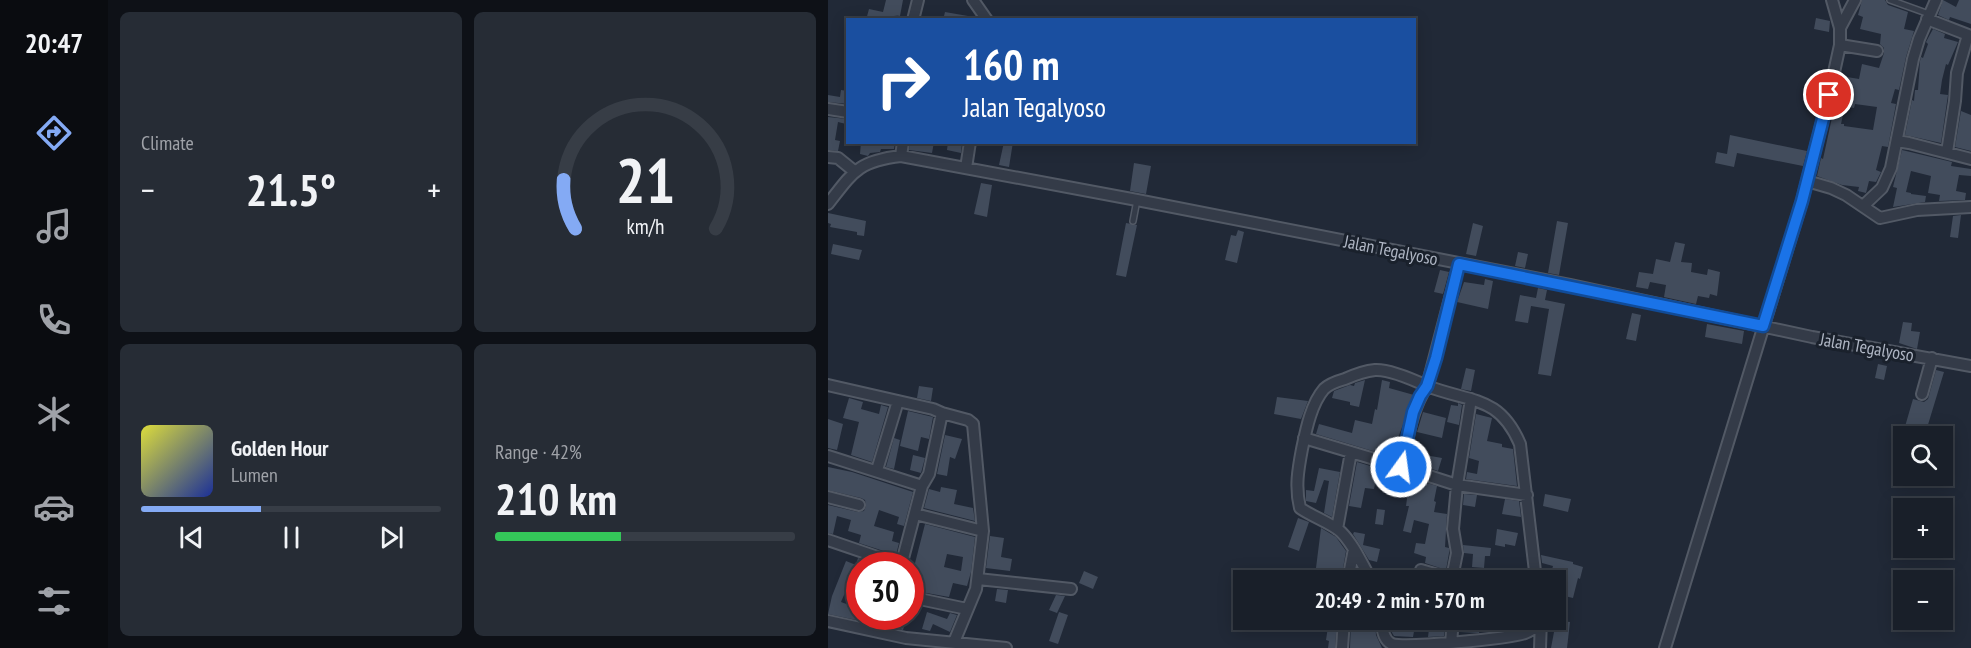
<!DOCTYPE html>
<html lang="en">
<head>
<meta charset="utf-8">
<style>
  :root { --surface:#191f29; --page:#262c35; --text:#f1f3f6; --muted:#9fa2a8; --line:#373d46; --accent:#84aaf4 }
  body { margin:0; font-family:"PT Sans Narrow",sans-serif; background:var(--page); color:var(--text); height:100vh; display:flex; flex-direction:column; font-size:22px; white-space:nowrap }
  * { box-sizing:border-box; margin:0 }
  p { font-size:20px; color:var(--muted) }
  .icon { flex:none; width:33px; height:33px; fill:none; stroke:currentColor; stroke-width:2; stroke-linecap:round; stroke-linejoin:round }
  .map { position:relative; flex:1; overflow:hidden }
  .sheet { display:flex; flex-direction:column; gap:12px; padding:12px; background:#0e1117; width:720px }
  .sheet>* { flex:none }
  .top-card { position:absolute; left:18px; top:18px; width:570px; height:126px; border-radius:0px; box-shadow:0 3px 15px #0003,0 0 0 2px var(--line); background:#1a4fa0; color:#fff; overflow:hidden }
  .fabs { position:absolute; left:1065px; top:426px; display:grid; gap:12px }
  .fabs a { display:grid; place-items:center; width:60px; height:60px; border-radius:0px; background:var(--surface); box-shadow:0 3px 15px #0003,0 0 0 2px var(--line); font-size:30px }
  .speed { position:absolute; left:18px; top:552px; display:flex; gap:12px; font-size:30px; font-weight:700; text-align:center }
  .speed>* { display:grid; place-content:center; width:78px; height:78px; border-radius:50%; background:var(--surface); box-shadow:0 3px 15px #0003,0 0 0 2px var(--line); line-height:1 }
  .speed .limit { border:9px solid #d22; background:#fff; color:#111 }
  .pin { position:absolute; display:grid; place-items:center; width:51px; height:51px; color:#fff; margin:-26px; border:3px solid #fff; border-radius:50%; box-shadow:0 2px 6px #0007 }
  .me { position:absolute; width:66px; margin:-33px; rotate:14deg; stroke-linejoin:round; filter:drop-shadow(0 0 4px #0008) }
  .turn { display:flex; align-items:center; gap:21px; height:126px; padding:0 18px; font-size:27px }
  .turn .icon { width:78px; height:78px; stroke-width:2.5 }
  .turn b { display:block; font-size:42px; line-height:51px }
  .big { font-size:45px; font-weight:800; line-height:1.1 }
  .sheet .tile { flex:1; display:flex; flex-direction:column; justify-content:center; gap:9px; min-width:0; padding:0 21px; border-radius:9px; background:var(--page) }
  .sheet .dial { align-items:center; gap:0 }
  .dial svg { height:156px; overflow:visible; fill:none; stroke:var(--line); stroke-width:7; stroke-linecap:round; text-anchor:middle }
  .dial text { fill:var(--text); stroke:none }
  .song { display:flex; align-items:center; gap:18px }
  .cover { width:72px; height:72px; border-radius:9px; background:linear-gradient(135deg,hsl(60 70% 55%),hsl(230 70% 35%)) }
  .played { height:6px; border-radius:3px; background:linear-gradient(90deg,var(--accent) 40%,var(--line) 40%) }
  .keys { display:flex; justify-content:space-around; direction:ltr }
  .heat { display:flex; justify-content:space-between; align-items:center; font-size:33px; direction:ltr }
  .charge { height:9px; border-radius:4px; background:linear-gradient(90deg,#34c759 42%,var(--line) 0) }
  .sheet .tiles { flex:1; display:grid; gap:12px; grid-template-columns:repeat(2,1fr) }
  .trip { position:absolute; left:405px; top:570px; width:333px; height:60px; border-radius:0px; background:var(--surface); box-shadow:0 3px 15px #0003,0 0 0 2px var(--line); font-weight:800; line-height:60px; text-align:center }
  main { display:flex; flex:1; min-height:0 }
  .menu { display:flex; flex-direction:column; width:108px; justify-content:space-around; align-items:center; background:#0a0c10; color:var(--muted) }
  .menu .icon { width:42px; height:42px }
  .menu .selected { color:var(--accent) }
  .menu b { font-size:27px; color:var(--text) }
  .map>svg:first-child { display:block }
</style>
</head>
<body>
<main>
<nav class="menu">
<b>20:47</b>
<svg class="icon selected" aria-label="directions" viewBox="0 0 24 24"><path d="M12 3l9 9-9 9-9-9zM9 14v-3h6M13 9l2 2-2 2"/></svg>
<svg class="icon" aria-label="music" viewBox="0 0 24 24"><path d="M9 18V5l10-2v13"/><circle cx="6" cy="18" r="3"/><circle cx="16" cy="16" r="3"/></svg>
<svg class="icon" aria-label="phone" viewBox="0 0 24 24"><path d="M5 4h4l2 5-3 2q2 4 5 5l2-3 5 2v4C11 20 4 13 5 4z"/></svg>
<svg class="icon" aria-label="climate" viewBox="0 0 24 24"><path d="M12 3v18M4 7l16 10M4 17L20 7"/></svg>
<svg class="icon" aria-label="car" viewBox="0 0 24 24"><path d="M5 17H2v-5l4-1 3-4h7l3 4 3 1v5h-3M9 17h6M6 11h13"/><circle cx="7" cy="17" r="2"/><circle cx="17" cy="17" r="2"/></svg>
<svg class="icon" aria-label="filters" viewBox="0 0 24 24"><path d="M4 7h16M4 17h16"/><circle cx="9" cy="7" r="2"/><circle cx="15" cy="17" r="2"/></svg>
</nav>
<section class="sheet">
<div class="tiles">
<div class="tile"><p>Climate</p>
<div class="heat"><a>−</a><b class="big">21.5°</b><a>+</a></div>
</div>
<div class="tile dial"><svg viewBox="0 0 100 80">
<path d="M14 69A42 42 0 1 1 86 69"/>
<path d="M14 69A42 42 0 0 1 8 44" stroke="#84aaf4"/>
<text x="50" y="56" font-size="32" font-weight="700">21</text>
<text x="50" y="72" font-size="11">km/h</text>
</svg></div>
<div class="tile">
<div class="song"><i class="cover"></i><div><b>Golden Hour</b><p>Lumen</p></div></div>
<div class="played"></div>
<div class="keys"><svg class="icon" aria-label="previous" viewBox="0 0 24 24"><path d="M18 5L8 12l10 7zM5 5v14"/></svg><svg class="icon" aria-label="pause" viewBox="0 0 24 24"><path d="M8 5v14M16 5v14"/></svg><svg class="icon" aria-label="next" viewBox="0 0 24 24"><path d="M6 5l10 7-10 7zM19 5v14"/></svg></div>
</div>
<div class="tile"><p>Range · 42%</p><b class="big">210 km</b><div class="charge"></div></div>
</div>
</section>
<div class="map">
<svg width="1143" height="648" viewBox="0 0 1143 648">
  <rect width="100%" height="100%" fill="#212937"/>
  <path fill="#424c5c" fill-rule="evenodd" d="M58,0H75L72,16L66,15L73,17V20H38L41,9L55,12Z
    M1034,0H1057L1060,5L1080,12L1076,29L1086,31L1078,57L1071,90L1067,89L1063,103L1068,104L1060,147L1054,146L1048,170L1053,172L1048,182L1041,181L1038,193L1030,191L1031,187L1014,185L989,176L993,158L995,159L1013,76L1031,79L1034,64L1051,68L1056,53V48L1052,44L1053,34L1032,29L1035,17L1030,15ZM1027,104L1049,107L1045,130L1016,126V124H1013L1017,106L1026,108Z
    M1115,0L1128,7L1131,0H1143V24L1122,17L1121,20L1110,15Z
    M117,12L140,16V20H115Z
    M988,18L1002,21L1001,32L986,29Z
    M1105,29L1117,34L1116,38L1130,42L1120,65L1118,64L1114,80L1112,94L1120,95L1113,143L1077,135L1084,100L1086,101L1087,90H1090L1092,61L1093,57L1095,58L1100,44L1098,42Z
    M13,90L20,91V104L0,102V95L12,97Z
    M1133,111L1143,115V151L1127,147Z
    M0,117L19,119L18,124L10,122L7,140L12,141L10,151L0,150Z
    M902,135L979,151L975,166L909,153L906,167L887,163L889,152L899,154Z
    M33,142H67L66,149H53L52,152L42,153L40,156L32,154Z
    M82,142H106L104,153L81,150Z
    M120,142H134L133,153L119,150Z
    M176,142H185L181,167L171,165Z
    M1074,150L1124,162L1123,166L1143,169V176L1131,175L1128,191L1138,193L1137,200L1111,201L1112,195L1100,193L1103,176L1083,171L1078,192L1083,193V194L1098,196L1097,202L1065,207L1069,188L1065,187Z
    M306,163L323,166L318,194L302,191Z
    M153,183L164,185L159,217L146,214Z
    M0,213L38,221L36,236L29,235V232L2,227L3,224L0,223Z
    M1133,215L1130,238L1122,237L1125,216Z
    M729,221L740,223L731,275L720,273Z
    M298,223L309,225L298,277L288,275Z
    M645,223L655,226L648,256L638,254Z
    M410,230L416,232L409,263L397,260L403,235L408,236Z
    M847,242L857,244L853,262L864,263L863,272L879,275L880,269L892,272L889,296L882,294L881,298L870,296L868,304L836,297L838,285L822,282L820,289L808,287L811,272L825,274L828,259L842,262Z
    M5,244L34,250L31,260L3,254Z
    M690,252L700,254L697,268L687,266Z
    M612,270L621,272L615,294L606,292Z
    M657,279L665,281L660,309L629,302L636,282L656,285Z
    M710,288L719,290L717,300L737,304L723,376L710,374L721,309L703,306L700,323L687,321L692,295L708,298Z
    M804,313L813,315L808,341L798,339Z
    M1075,322L1084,323L1083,331L1092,332L1089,349L1071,343Z
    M879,324L916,331L914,344L877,337Z
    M1050,364L1059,366L1056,380L1047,378Z
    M638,368L647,370L643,391L633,389Z
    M1108,370L1116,372L1099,428L1088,425L1086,432L1076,430L1085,399L1096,402L1100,399Z
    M537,380L531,407L522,405V402L504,398L506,391L522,385L526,386L527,383Z
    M554,380L562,382L561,388L586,395L570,438L568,458L488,434L491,424L524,433L527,420L544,424L547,409L549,410Z
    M91,386L105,388L103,401L89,398Z
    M449,397L480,401L473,419L446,414Z
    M21,398L35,402L33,409L51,414L53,405L60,407L44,462L23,455L31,422L15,418Z
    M630,403L634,405L631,425L619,422L623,405L630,406Z
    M80,411L105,417L101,439L93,437L90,451L72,446Z
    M595,412L618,418L614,438L589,432Z
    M648,414L664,418L659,441L674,444V447L685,449L689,486L638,479L639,472L649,474L651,461L641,458Z
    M0,419L15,424L9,450L0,448Z
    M117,435L134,439L127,459L122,457L119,476L109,474Z
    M66,438L72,440L66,469L58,467Z
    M85,455L97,458L93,473L82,470Z
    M597,455L614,458L610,471L595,466Z
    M529,462L609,486L606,501L608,502L606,512L619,514L617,547L621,548V553L618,570L597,563L598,557L586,553L588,543L597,544L601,524L586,520L583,533L575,531L581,506H578L580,491L547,484L546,489L537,488L533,508L521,506Z
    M0,467L24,472L85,492L76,526L69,524L71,517L51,510L46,526L66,532L64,541L71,543L68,555L31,543L33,535L20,531L23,520L9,516L5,534L0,533V505L30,512L36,511L38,506L37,500L33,498L0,490Z
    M491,468L512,472L504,517L496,513L501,481L496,480L488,503L478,501V490L486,491Z
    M113,487L129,490L126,504L145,508L147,521L96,508L101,489L112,492Z
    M636,494L649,495L647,507L635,505Z
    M717,494L743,499L740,512L715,506Z
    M677,499L691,501L693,517L674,514Z
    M549,509L557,510L555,525L547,524Z
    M470,518L481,522L471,551L460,547Z
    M97,524L147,537L143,572L139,586L125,583L121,597L93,592L95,584L85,582L88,572L85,571ZM119,554L135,557L133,571L116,567Z
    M493,528L508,537L518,551L513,580L487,576Z
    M669,529L690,533L687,546L677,544V547L667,545Z
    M526,532L537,534L535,545L552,549L549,562L541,560L525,534Z
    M162,536L176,538L173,557L184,559L182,571L158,568Z
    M635,545L663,548L662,556H657L656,568L644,567L645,554L636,553Z
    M713,555L745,562V564L755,567L752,579L750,578L745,598L728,594V574L723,573L725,566L714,563Z
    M30,558L51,566H30H32V593L19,588L13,602L32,609V616H40L38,622L0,614L4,596L18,561L28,565Z
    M670,569L690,573L689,580L678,579V580H668Z
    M256,571L270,577L265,589L251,583Z
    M169,589L180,590L178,603L167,601Z
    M228,595L237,596L229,613L221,610Z
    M99,612L119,619L122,613L129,615L122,632L105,624L102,631L94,629Z
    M231,612L240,615L230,644L221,641Z
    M68,616H79L75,630L66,628Z
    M501,620H509L507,648H500L501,641L498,640Z
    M523,620H547L548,635L554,648H522Z
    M564,620H588L585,637L566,636L563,631Z
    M602,620H618L616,636L600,637Z
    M632,620H653L651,633L632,632Z
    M671,620H686L685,628L670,629Z
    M724,620L742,622L739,648H723L726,632H722Z"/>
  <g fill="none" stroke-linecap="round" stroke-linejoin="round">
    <defs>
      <path id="service" d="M1062,0L1101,14
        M305,221L309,200"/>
      <path id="minor" d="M145,0L159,20
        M1099,19L1143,36
        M85,20L90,0
        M1012,28L1027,0
        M1012,45L1049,51
        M0,109L20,112
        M1069,141L1081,143L1143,159
        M1119,152L1127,101L1129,73L1140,35
        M73,156L75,142
        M0,157L10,158L26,171
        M138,168L142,142
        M979,181L1003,188L1018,195L1052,218L1089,210L1143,207
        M0,204C25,172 30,161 73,156L309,200L743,285L984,337L1143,366
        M1035,206L1054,188L1063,168L1085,59L1091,39L1108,0
        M631,264L599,386C643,403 671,395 692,444L708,580
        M0,385L105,409L114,413L140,420L145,424L155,531
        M1094,394L1104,358
        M476,438L573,467
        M0,456L94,486
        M49,470L70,401
        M0,497L31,505
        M87,514L155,531L148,589L126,642
        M509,529L523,452
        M0,540L73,565
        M73,566L94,486L101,474L114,413
        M593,570L627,580
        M624,578L629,553L625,529L629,485L699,495
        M150,579L243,589
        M520,580L526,549
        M543,580C534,564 526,545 513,532C505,524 483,516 472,508C467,487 470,470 474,449C478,430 483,404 496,389C501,384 510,381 517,379C526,375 537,371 547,370C562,369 586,380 599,386C583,410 580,439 573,467L629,485L643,399
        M82,597L139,609
        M554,620C554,628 555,640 564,644C579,648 679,639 697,633C702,631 707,627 713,625
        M0,621L78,638L178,648
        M57,632L61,616
        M623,643L625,620
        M514,648L516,620
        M712,648L713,620
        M837,648L974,201L1001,95L1012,45V28L1004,0"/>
    </defs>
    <use href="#service" stroke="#525965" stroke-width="8"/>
    <use href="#minor" stroke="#525965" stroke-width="14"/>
    <use href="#service" stroke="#343b48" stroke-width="5"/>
    <use href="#minor" stroke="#343b48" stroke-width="10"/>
  </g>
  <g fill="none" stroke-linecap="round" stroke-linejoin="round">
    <defs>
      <path id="route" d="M573,467L585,412L592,396L599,386L608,358L631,264L935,326L974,201L1001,95"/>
    </defs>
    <use href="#route" stroke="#114b97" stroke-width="15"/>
    <use href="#route" stroke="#1a73e8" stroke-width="10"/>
  </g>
  <g text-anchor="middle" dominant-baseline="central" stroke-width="6" stroke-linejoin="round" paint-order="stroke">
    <g font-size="18" fill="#afb6c4" stroke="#1a212c">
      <text transform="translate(563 250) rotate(11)">Jalan Tegalyoso</text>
      <text transform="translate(1039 347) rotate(10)">Jalan Tegalyoso</text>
    </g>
  </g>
</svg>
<div class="fabs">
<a><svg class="icon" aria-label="search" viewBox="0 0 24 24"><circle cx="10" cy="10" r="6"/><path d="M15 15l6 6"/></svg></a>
<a>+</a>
<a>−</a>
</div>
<div class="speed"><div class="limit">30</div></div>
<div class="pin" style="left:1001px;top:95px;background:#d93025"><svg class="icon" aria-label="arrive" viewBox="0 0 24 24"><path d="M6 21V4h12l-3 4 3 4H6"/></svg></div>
<svg class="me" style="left:573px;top:467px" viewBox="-20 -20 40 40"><circle r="17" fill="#1a73e8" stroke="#fff" stroke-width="3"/><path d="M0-11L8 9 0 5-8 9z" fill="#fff"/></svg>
<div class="trip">20:49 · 2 min · 570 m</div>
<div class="top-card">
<div class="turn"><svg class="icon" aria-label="right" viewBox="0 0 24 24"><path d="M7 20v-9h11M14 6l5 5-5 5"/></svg><div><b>160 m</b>Jalan Tegalyoso</div></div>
</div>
</div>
</main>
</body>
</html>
